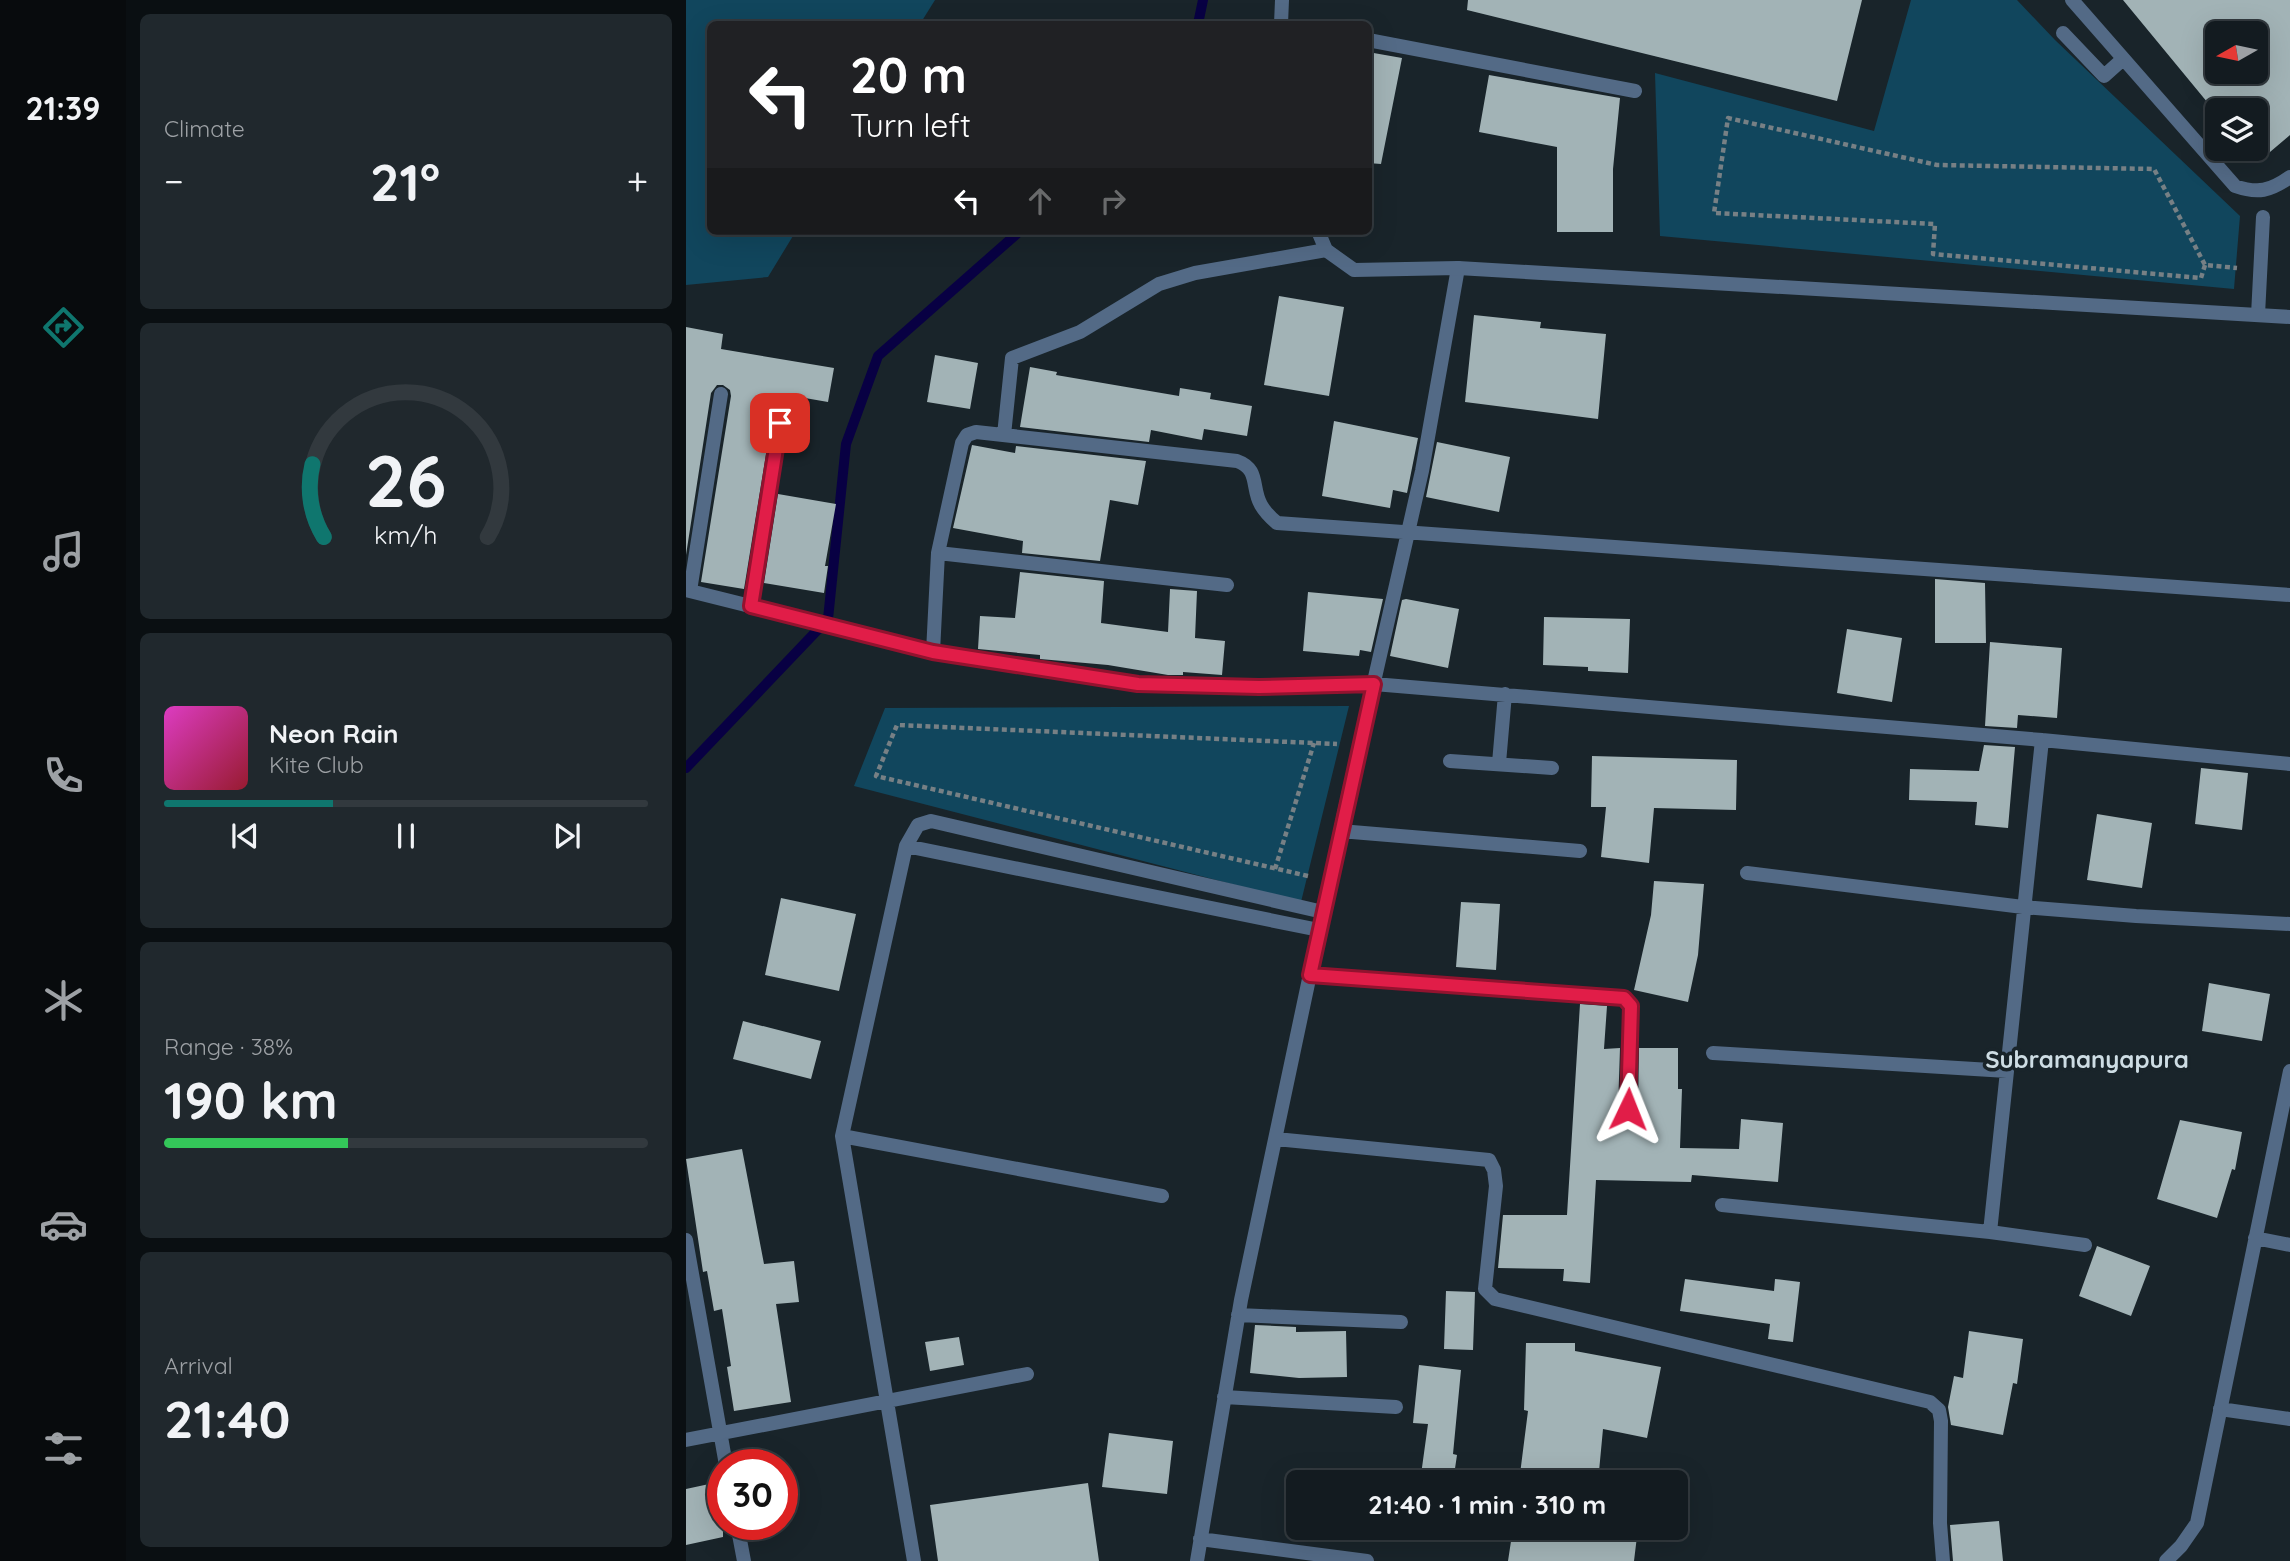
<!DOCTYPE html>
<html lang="en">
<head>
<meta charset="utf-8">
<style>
  :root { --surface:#131b20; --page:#20282d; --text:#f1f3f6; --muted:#9da1a5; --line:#32393e; --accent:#0f766e }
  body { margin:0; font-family:Quicksand,sans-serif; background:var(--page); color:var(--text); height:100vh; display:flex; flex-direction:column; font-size:26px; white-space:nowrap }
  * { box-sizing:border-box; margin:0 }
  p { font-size:23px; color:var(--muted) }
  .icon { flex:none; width:38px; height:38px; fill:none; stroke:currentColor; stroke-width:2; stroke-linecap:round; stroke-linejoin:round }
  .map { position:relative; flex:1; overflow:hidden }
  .panel { display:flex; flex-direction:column; gap:14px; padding:14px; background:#0a0f12; width:560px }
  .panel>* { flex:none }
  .hud { position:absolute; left:21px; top:21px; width:665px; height:214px; border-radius:10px; box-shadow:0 7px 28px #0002,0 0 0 2px var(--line); background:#202124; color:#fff; overflow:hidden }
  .needle { width:46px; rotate:261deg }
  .tools { position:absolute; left:1519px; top:21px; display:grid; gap:14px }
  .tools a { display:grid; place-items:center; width:63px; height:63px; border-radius:10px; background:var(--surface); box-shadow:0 7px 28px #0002,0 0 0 2px var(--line); font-size:35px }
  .speed { position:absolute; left:21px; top:1449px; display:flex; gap:14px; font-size:35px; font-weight:700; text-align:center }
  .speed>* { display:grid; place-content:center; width:91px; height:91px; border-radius:50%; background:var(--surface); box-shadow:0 7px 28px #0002,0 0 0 2px var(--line); line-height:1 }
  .speed .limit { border:10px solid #d22; background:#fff; color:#111 }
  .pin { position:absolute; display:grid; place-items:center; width:60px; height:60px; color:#fff; margin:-30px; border-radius:14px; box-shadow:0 4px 10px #0006 }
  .me { position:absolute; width:77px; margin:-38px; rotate:2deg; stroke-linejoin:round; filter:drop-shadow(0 0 5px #0008) }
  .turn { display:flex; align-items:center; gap:24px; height:147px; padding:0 28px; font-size:32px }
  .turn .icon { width:91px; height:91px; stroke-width:2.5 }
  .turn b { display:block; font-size:49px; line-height:60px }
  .lanes { display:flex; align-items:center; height:66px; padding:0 28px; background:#0003; justify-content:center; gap:35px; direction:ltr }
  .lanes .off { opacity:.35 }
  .big { font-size:52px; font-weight:700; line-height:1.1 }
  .panel .card { flex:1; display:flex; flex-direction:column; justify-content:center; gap:10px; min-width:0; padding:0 24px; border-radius:10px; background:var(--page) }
  .panel .dial { align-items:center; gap:0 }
  .dial svg { height:182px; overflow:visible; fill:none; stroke:var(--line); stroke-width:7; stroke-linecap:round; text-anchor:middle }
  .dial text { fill:var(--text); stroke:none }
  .song { display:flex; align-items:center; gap:21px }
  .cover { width:84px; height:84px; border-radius:10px; background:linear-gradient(135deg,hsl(310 70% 55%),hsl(350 70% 35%)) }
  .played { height:7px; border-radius:4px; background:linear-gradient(90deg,var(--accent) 35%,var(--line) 35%) }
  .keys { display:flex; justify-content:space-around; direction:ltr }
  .heat { display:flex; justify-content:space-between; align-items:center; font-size:38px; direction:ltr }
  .charge { height:10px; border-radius:5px; background:linear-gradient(90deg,#34c759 38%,var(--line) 0) }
  .trip { position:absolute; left:600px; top:1470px; width:402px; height:70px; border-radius:10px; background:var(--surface); box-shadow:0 7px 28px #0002,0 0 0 2px var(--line); font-weight:700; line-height:70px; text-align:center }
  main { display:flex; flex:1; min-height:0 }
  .tab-bar { display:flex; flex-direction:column; width:126px; justify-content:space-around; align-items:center; background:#080b0d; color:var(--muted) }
  .tab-bar .icon { width:49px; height:49px }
  .tab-bar .active { color:var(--accent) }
  .tab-bar b { font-size:32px; color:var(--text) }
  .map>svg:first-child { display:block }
</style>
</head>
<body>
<main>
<nav class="tab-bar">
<b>21:39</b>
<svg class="icon active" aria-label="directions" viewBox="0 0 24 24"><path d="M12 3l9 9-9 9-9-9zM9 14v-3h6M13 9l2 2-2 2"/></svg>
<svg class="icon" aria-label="music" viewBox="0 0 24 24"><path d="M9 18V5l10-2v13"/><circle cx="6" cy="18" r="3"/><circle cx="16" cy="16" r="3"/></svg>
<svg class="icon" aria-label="phone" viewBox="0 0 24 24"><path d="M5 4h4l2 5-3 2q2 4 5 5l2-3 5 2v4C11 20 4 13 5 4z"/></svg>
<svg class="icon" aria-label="climate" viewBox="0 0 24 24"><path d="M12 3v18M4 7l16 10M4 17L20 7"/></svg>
<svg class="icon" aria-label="car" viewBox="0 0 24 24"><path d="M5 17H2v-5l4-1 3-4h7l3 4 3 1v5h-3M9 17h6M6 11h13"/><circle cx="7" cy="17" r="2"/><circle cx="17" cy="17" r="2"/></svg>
<svg class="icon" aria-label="filters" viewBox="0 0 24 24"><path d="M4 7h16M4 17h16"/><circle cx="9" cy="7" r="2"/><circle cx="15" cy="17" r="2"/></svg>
</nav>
<section class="panel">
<div class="card"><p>Climate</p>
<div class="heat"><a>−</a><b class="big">21°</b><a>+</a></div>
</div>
<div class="card dial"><svg viewBox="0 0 100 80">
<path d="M14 69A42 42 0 1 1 86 69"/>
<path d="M14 69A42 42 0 0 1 9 37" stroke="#0f766e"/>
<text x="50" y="56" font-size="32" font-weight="700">26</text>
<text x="50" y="72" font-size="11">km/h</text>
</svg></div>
<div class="card">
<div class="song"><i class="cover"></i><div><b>Neon Rain</b><p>Kite Club</p></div></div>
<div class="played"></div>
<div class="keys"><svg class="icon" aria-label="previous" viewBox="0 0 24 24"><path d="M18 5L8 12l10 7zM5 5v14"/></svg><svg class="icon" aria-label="pause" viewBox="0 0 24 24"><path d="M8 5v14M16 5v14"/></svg><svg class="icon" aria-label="next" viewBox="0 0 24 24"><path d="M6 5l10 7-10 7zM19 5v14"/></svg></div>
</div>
<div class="card"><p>Range · 38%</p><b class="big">190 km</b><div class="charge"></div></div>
<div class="card"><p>Arrival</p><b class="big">21:40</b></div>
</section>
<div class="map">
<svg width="1604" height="1561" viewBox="0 0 1604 1561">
  <rect width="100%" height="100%" fill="#19242a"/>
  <path fill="#11465d" d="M0,0H249L234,24H24V231H110L82,277L0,285Z
    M1225,0H1331L1369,40L1554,216L1548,289L974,236L969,73L1188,131Z
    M663,706L615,902L168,786L199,708Z"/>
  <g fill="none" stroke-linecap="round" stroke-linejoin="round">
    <path stroke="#080043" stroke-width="10" d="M512,24L517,0
      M0,768L142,619L160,444L192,356L334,231"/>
  </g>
  <path fill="#a2b3b6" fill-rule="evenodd" d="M782,0H1176L1151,101L781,10Z
    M1437,0H1604V135L1571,163L1559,149H1570V110H1531V114ZM1531,33H1570V72H1531Z
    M682,52L716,58L695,164L682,163Z
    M803,75L934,98L927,169V232H871V147L793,132Z
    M593,296L658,307L643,396L578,385Z
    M788,315L855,322L854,328L920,334L912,419L779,402Z
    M0,327L37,334L35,349L148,368L142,402L90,393L58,589L15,582L45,396L44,390L37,385H31L25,393L0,555Z
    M249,355L292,363L284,409L241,402Z
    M344,367L371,372L370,375L493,396L494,388L525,393L524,399L566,406L561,436L518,429L516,440L465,430L463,442L334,427Z
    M648,421L732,438L721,493L707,490L704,508L636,496Z
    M751,442L824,457L813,512L740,497Z
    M286,445L329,453L330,446L460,461L452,505L424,500L414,561L336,553L337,541L267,528Z
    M92,494L150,504L139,566H142L138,593L78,583Z
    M334,572L418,581L415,623L482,632L484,589L511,591L509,638L539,641L536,675L497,672V675H482L422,665L354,659V655L292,649L294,616L329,618Z
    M1249,579L1299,583L1300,643H1249Z
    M622,592L697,599L685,652L674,650L673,656L617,651Z
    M720,599L773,609L762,668L704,656L716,600Z
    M858,617L944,619L942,673L902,671V667L857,665Z
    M1161,629L1216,638L1206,702L1151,693Z
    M1304,642L1376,648L1371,718L1332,715L1331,728L1299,726Z
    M1298,745L1329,747L1322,828L1289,825L1291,802L1223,800L1224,769L1293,771Z
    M906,756L1051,760L1050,810L968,808L963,863L915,857L920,807H905Z
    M1515,768L1562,773L1556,830L1509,824Z
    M1411,814L1466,823L1456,888L1401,880Z
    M968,881L1018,884L1012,955L1002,1002L948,990L965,915Z
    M95,898L170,914L153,991L79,975Z
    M775,902L814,904L810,970L770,967Z
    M1523,983L1584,994L1576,1041L1516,1031Z
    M894,1004L921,1006L918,1049L934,1048L932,1109L938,1117H947L952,1110L953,1048H992V1089H996L994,1148L1053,1149L1055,1119L1097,1123L1092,1182L1006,1175L1005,1182L910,1180L904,1283L877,1281L878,1269L812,1268L817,1215H881Z
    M57,1021L135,1041L125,1079L47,1059Z
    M1494,1120L1556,1132L1549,1170L1546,1169L1531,1218L1471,1199Z
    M56,1149L78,1264L108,1261L113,1302L90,1304L105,1402L48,1411L41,1367L45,1366L36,1309L28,1311L21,1271L17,1272L0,1159Z
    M1411,1246L1464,1266L1445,1316L1393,1296Z
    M999,1279L1088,1291L1089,1279L1114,1282L1107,1342L1082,1339L1084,1324L994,1311Z
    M760,1291L789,1292L787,1350L758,1349Z
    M569,1325L610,1327V1332L660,1331L661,1377L613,1378L564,1373Z
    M1283,1331L1337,1339L1331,1384L1327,1383L1317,1435L1265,1425L1262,1407L1268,1376L1277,1378Z
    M273,1337L278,1365L244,1371L239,1342Z
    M840,1343H889V1351L975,1367L961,1438L917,1429L912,1482H833L842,1411L838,1410Z
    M733,1365L775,1370L767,1454L771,1455L767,1482H734L742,1424L727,1423Z
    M423,1433L487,1441L481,1494L416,1487Z
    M37,1481V1537L0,1545V1489Z
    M402,1483L413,1561H252L244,1505Z
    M1313,1521L1317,1561H1267L1264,1525Z
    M827,1528H952L948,1561H822Z"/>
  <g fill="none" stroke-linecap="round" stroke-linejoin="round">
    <path stroke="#778085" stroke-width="4.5" stroke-dasharray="5 3.5" stroke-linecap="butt" d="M1519,265L1515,278L1247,254L1249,224L1028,213L1042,118L1251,165L1468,169L1519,265L1551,268
      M589,869L628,743
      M622,876L190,776L211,725L651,744"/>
    <path stroke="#536a86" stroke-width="14" d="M1386,0L1549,186C1572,194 1584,191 1604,177
      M1377,33L1418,76L1437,59
      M682,40L949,91
      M1572,315L1577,217
      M318,435L326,358L394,332L473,284L509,273L640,250
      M252,553L541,585
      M0,590L247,652L452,684L574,687L688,684L1356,740L1604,764
      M4,591L35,394
      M65,606L94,423
      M247,652L252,553L276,443L281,435L290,432L551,461C574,469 565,488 575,505C579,512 585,518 591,523L1604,595
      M764,761L866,768
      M813,763L819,694
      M654,831L894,851
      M220,846L633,930
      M1061,873L1337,907L1450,916L1604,924
      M624,975L938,998L945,1006L942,1109
      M1027,1053L1321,1071
      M156,1136L476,1196
      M590,1139L803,1160L808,1170L810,1186L799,1289L809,1299L1244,1402L1253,1410L1255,1421L1254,1523L1257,1561
      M1036,1205L1304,1232L1356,740
      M1304,1232L1399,1245
      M1569,1238L1604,1245
      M0,1240L40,1465
      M552,1315L715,1322
      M538,1397L710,1407
      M1534,1409L1604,1419
      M0,1440L341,1374
      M51,1524L58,1561
      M514,1539L681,1561
      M228,1561L156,1136L220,846L232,825L245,821L637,912
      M511,1561L555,1300L659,809L736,471L772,268
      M1480,1561L1495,1546L1511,1523L1604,1071"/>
    <path stroke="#536a86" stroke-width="14" d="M595,24L596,0
      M632,231L640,250L668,270L772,268L1604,317"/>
  </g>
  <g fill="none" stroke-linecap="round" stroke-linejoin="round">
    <defs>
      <path id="route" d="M94,423L65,606L247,652L452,684L573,687L688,684L624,975L938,998L945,1006L942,1109"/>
    </defs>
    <use href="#route" stroke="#92132f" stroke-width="18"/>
    <use href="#route" stroke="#e11d48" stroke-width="12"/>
  </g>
  <g text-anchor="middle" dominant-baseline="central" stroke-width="7" stroke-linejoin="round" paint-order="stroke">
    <g font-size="24" font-weight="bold" fill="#cedde4" stroke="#19242a">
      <text x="1401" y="1059">Subramanyapura</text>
    </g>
  </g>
</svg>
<div class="tools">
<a><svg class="needle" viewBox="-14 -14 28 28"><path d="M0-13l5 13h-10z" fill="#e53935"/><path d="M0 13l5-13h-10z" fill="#9da1a5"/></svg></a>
<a><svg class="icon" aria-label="layers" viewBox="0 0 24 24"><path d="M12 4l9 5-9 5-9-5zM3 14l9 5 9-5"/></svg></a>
</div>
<div class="speed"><div class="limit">30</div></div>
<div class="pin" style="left:94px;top:423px;background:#d93025"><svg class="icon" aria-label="arrive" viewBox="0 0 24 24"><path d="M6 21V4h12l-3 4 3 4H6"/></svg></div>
<svg class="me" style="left:942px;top:1109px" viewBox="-20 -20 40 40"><path d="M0-17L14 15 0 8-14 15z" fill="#e11d48" stroke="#fff" stroke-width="4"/></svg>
<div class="trip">21:40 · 1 min · 310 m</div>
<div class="hud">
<div class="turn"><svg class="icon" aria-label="left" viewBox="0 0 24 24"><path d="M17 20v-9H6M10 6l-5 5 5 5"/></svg><div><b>20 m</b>Turn left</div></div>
<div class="lanes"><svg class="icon" aria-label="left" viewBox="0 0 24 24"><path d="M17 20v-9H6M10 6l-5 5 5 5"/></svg><svg class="icon off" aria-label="ahead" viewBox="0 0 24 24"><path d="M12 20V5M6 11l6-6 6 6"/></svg><svg class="icon off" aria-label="right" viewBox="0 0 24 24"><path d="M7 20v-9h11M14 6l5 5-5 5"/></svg></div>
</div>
</div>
</main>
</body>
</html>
